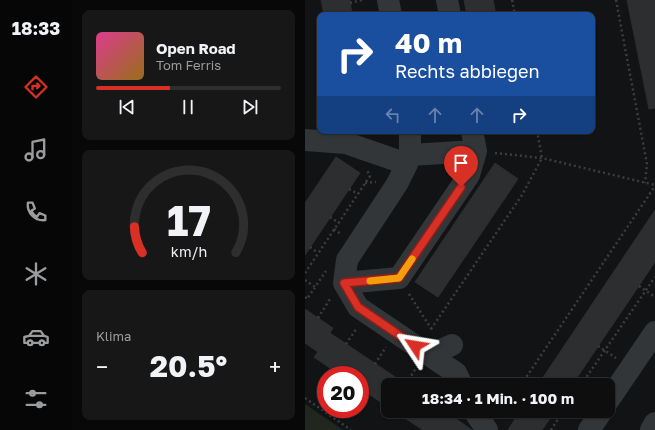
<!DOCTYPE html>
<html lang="de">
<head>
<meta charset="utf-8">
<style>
  :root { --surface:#0e0e0f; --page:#171718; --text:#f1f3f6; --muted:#9b9c9e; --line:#2e2e2f; --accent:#d93025 }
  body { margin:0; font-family:"Golos Text",sans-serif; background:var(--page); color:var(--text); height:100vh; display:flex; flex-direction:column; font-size:15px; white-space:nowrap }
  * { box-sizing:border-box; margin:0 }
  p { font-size:13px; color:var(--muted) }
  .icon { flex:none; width:22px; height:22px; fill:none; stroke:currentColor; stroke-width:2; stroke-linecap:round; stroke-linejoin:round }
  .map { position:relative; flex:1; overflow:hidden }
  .side { display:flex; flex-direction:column; gap:10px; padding:10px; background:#080808; width:233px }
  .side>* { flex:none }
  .banner { position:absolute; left:12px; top:12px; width:278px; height:122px; border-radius:8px; box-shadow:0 1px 3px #0004,0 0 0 1px var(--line); background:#1a4fa0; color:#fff; overflow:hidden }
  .speed { position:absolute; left:12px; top:366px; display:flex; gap:8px; font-size:20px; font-weight:700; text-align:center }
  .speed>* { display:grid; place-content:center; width:52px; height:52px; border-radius:50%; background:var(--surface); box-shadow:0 1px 3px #0004,0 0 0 1px var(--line); line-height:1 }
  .speed .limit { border:6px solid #d22; background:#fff; color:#111 }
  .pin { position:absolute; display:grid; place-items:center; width:34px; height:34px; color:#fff; margin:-41px -17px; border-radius:50% 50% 50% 0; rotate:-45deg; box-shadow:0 0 4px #0007 }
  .pin .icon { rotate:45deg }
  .me { position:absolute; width:44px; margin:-22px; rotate:303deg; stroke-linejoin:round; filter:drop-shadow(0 0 3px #0008) }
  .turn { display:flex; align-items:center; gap:14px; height:84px; padding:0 12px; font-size:18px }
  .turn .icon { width:52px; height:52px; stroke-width:2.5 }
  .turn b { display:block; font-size:28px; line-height:34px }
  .lanes { display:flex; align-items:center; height:38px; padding:0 12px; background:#0003; justify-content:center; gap:20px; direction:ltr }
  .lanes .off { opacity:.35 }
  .big { font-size:30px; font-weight:700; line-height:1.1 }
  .side .widget { flex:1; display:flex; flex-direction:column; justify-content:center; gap:6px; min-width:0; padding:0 14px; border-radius:8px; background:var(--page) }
  .side .dial { align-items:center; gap:0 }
  .dial svg { height:104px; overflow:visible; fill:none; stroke:var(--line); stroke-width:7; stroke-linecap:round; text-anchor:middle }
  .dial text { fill:var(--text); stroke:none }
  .song { display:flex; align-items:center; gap:12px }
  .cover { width:48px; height:48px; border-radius:6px; background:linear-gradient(135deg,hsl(330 70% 55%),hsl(40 70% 35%)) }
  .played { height:4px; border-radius:2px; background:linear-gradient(90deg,var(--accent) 40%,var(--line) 40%) }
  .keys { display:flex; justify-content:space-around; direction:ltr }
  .heat { display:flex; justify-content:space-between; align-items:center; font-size:22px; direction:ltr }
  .trip { position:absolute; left:76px; top:378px; width:234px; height:40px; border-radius:8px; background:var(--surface); box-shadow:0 1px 3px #0004,0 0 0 1px var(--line); font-weight:700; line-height:40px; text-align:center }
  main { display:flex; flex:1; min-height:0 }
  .menu { display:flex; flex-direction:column; width:72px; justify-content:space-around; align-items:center; background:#060606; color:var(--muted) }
  .menu .icon { width:28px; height:28px }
  .menu .current { color:var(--accent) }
  .menu b { font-size:18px; color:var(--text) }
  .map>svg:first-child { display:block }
</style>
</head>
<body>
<main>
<nav class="menu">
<b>18:33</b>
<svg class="icon current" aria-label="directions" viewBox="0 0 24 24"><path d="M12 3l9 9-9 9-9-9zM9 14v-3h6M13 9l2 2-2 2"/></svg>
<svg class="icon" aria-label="music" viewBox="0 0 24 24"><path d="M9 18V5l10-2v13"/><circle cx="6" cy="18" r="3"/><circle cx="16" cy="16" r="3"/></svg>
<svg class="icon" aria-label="phone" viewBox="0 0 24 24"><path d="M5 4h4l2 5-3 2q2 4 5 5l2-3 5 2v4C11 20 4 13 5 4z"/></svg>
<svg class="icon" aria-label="climate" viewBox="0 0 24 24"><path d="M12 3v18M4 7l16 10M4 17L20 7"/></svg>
<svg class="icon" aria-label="car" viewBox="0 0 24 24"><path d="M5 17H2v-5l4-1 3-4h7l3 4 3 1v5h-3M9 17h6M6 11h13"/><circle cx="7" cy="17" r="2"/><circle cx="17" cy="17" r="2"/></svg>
<svg class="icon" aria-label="filters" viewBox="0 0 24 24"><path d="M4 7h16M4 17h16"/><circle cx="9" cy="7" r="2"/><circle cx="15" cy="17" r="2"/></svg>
</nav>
<section class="side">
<div class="widget">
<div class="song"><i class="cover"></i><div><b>Open Road</b><p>Tom Ferris</p></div></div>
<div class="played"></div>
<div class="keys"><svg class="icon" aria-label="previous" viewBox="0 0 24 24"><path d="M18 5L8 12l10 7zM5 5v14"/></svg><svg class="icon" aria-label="pause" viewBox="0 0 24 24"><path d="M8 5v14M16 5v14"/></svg><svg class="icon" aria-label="next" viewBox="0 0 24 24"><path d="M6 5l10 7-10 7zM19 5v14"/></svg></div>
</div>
<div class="widget dial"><svg viewBox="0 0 100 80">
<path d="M14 69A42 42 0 1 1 86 69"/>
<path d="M14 69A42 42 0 0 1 8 49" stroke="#d93025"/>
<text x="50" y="56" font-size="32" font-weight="700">17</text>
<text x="50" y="72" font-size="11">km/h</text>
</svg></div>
<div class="widget"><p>Klima</p>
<div class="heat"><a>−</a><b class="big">20.5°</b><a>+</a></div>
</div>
</section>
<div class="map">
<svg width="350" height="430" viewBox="0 0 350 430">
  <rect width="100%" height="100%" fill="#121314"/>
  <path fill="#21261f" d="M0,404L38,430H0Z"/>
  <path fill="#2d2e30" stroke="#2c2e2f" d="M16,0H45L47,15H19Z
    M159,0H188L191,15H162Z
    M322,0H350V108L344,109Z
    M31,157L55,173L0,255V203Z
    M190,163L213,179L133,297L110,282Z
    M350,210V262L267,385H233Z
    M0,309L28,328L25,333L102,385H83V407L55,388V375H35L9,357L13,352L0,343Z
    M89,411H140L167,430H118Z
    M215,411H250L237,430H203Z"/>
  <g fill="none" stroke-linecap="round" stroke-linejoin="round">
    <path stroke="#3a3e3f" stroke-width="2.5" stroke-dasharray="2 3" stroke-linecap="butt" d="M207,0L210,15
      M311,0L342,164L340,183
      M45,3L57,0
      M190,153L237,158L350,185
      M60,183L71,182
      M44,189L53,194
      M25,217L34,223
      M29,229L37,235
      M5,247L13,253
      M0,273L65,176L62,170
      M0,280L10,287
      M334,286L350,297
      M104,294L127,330
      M0,297L2,299L21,271
      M13,318L25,299
      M126,329L217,195L237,158L232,131
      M41,344L52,328
      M293,346L311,358
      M70,364L81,347
      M101,384L111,368
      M216,385L350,186
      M276,385L350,277
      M0,398L46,430
      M195,411L197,413L199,411
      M260,411L270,418
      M246,430L258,411"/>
    <path stroke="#333638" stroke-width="22" d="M83,0L86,15
      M142,0L145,15
      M105,131V155L102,164L92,184L42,260L39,283L53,307L124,355L147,345
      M0,140L41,143L102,164
      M105,155L171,151
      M39,283L94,278L164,175L171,151L167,131
      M124,355L151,373L157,385
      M303,401L350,332
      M169,411L182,430
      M284,430L297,411
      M346,430L350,423"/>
  </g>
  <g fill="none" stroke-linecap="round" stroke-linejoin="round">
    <defs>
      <path id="route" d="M110,346L53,307L39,283L94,278L156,187"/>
    </defs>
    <use href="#route" stroke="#8d1f18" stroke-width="10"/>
    <use href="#route" stroke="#d93025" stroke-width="7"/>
    <path stroke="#f59e0b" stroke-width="7" d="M65,281L94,278L107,259"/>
  </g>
</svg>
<div class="speed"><div class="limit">20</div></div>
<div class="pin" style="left:156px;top:187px;background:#d93025"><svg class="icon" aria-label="arrive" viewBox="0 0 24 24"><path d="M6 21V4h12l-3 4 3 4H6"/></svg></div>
<svg class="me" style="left:110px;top:346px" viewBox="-20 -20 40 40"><path d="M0-17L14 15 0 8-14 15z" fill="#d93025" stroke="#fff" stroke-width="4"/></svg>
<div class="trip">18:34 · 1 Min. · 100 m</div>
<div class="banner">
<div class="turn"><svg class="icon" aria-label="right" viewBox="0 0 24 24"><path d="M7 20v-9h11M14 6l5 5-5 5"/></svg><div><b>40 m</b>Rechts abbiegen</div></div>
<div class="lanes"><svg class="icon off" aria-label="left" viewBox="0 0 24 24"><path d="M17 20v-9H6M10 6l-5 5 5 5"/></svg><svg class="icon off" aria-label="ahead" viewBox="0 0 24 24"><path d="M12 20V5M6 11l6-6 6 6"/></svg><svg class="icon off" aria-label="ahead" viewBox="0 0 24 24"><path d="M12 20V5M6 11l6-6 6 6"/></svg><svg class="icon" aria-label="right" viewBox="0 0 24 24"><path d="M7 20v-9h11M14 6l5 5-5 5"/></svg></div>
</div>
</div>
</main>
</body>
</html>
